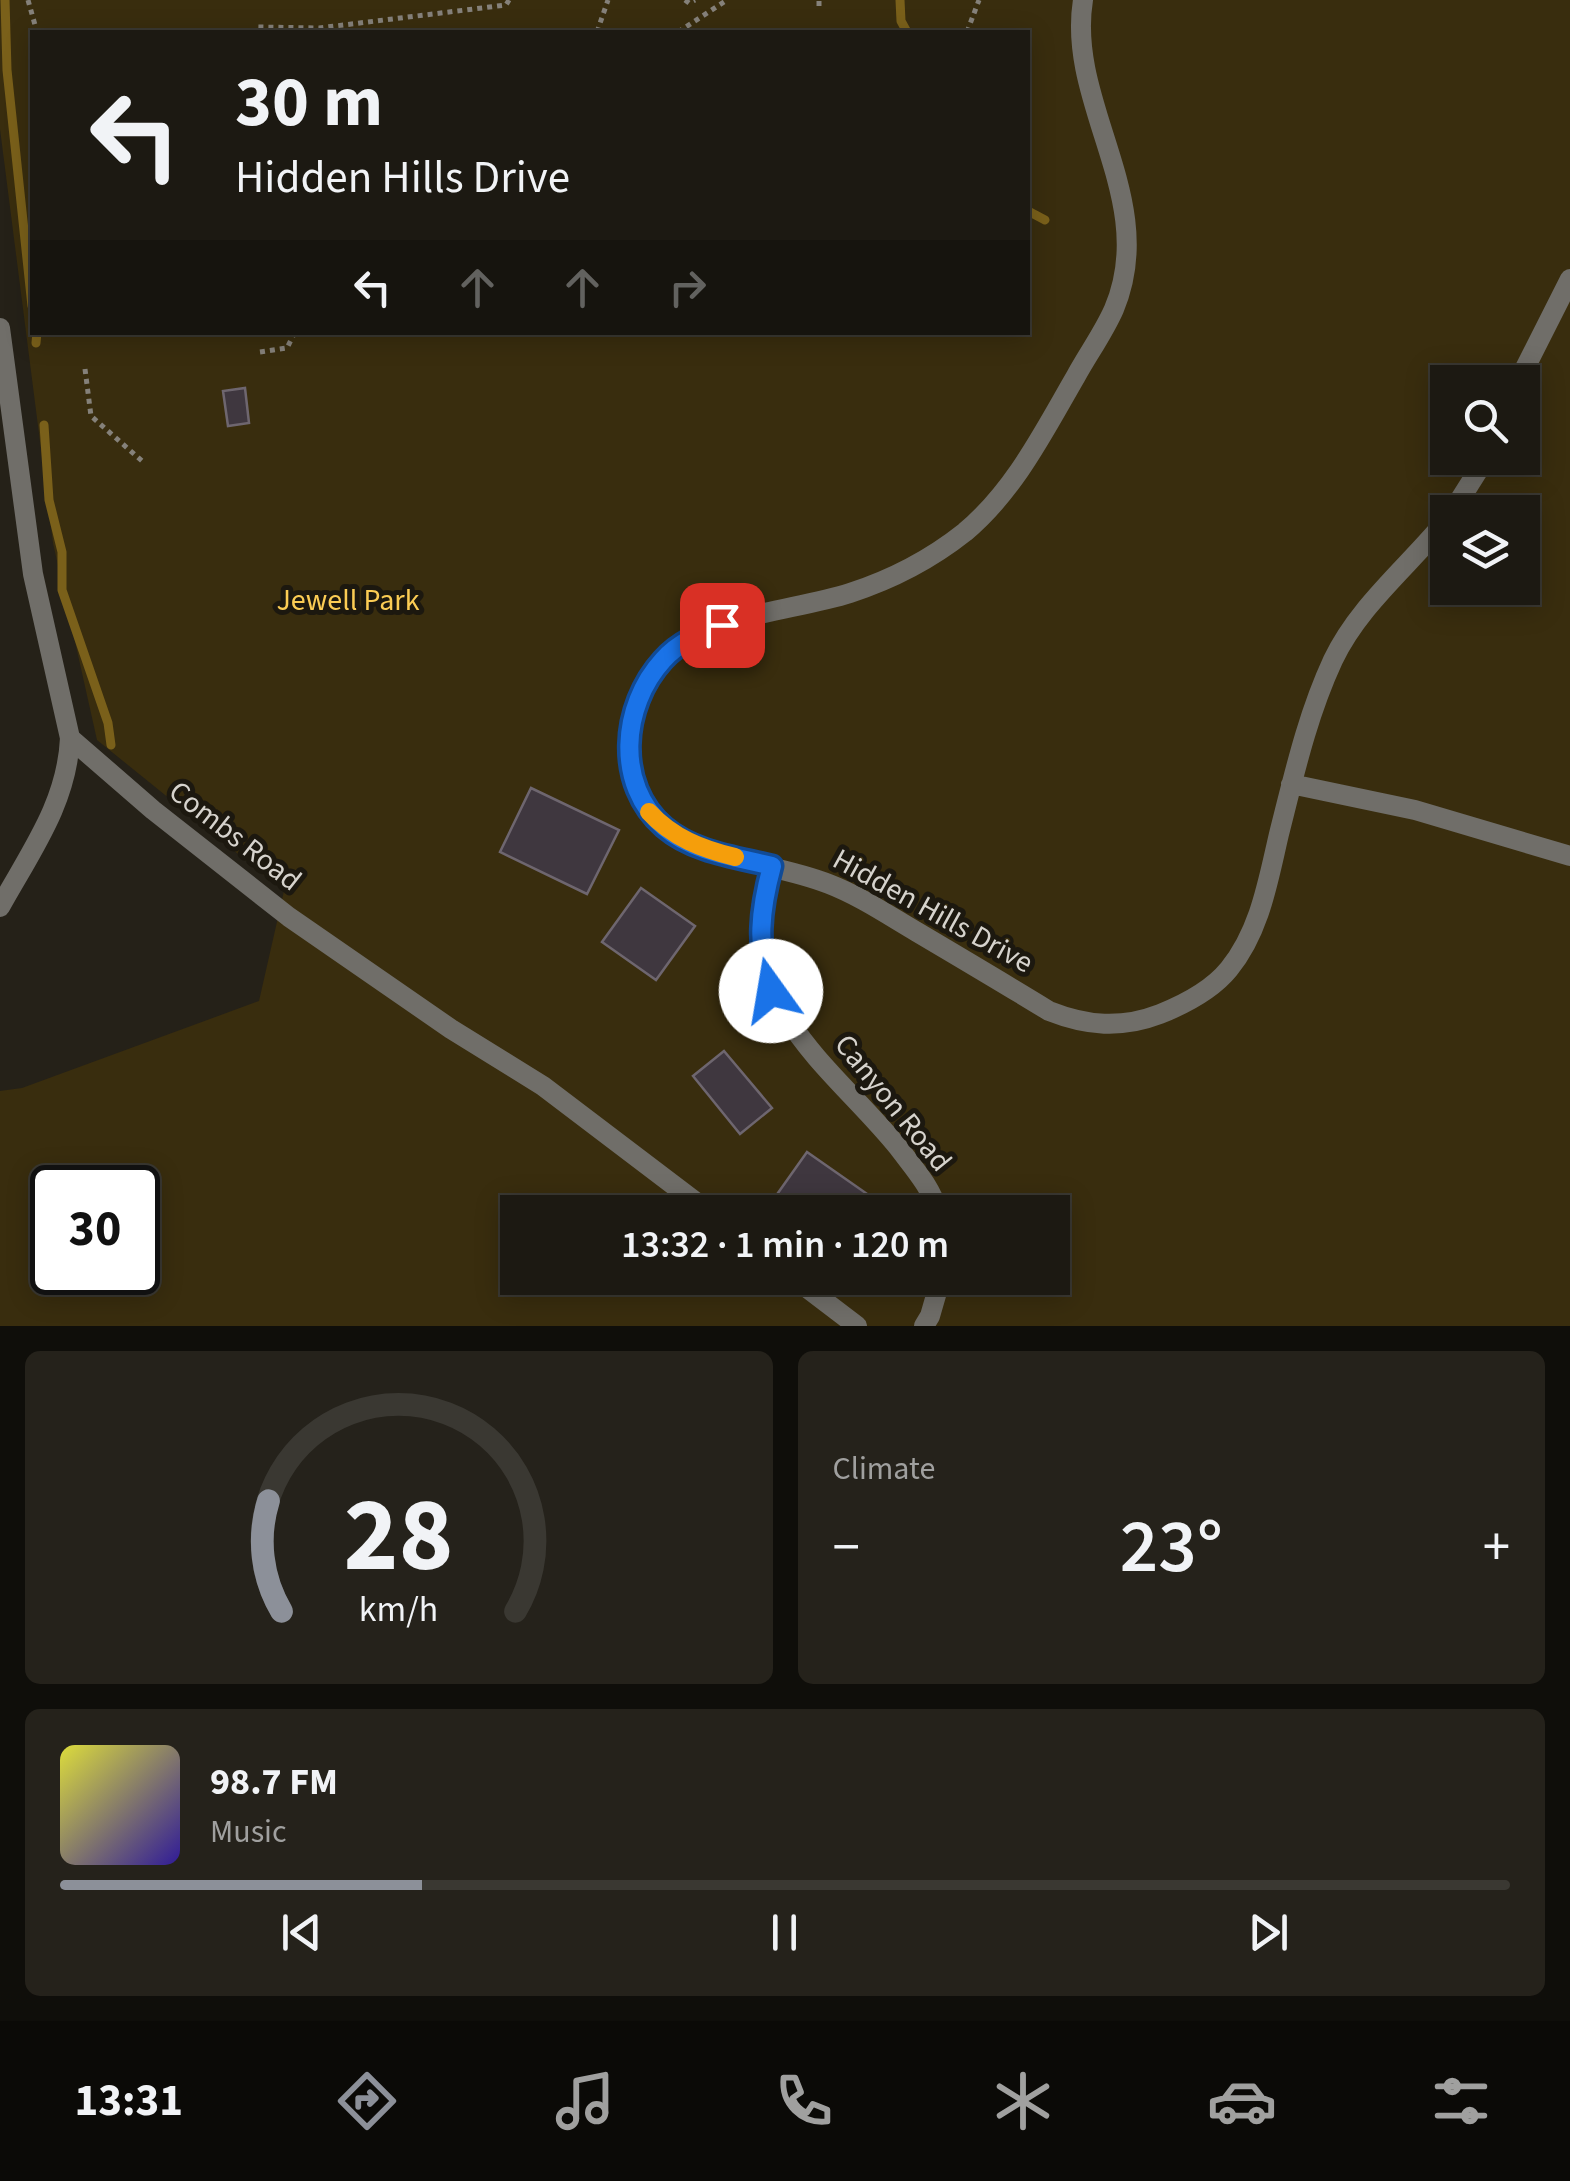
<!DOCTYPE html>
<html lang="en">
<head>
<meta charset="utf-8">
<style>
  :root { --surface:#1c1912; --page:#25221b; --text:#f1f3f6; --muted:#a0a09f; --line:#3a3832; --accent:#8c9099 }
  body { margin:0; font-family:"Source Sans 3",sans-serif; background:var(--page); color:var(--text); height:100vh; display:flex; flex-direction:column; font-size:38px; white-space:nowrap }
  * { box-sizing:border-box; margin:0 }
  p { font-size:32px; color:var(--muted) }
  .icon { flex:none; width:55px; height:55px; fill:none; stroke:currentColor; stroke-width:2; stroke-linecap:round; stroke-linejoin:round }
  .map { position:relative; height:1326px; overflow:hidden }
  .details { display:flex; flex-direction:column; gap:25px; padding:25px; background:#0f0e0a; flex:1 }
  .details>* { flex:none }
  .guide { position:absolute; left:30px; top:30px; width:1000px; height:305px; border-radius:0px; box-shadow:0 5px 25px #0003,0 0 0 2px var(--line); background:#1c1912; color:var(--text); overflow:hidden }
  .tools { position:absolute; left:1430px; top:365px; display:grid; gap:20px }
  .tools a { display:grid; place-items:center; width:110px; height:110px; border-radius:0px; background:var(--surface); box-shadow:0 5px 25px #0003,0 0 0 2px var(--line); font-size:50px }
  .speed { position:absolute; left:30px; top:1165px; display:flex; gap:20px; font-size:50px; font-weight:700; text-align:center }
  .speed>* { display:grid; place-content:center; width:130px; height:130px; border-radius:50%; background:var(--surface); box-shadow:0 5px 25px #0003,0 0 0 2px var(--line); line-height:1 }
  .speed .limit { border:5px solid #111; border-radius:15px; background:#fff; color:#111 }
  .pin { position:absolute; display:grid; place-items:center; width:85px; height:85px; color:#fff; margin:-42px; border-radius:20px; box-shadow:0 5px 15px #0006 }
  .me { position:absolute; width:110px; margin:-55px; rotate:347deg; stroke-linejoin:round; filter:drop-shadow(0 0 8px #0008) }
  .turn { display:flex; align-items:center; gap:35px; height:210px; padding:0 40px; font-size:45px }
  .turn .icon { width:130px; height:130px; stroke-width:2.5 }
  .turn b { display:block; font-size:70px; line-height:85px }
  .lanes { display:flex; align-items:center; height:95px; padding:0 40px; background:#0003; justify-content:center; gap:50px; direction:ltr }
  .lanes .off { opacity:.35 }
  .big { font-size:75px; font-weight:600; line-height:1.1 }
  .details .widget { flex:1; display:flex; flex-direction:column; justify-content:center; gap:15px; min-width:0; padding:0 35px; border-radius:15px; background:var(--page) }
  .details .dial { align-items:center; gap:0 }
  .dial svg { height:260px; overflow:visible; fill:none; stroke:var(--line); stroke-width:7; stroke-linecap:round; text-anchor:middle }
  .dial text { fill:var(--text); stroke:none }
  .song { display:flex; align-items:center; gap:30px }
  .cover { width:120px; height:120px; border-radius:15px; background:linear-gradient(135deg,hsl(60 70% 55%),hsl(250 70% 35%)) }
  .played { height:10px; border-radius:5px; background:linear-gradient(90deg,var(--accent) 25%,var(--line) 25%) }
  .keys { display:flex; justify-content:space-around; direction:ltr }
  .heat { display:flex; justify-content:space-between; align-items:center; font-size:55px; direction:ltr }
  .details .tiles { flex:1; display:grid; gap:25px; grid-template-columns:1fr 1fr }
  .widget:last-child { grid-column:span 2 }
  .trip { position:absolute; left:500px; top:1195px; width:570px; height:100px; border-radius:0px; background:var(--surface); box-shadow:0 5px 25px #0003,0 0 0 2px var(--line); font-weight:600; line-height:100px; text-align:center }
  .tab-bar { display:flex; height:160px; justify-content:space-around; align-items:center; background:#0b0a07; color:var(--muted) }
  .tab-bar .icon { width:70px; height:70px }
  .tab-bar .selected { color:var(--accent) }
  .tab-bar b { font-size:45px; color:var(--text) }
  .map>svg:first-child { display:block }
</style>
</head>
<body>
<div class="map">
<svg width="1570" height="1326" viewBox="0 0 1570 1326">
  <rect width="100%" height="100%" fill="#252118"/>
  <path fill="#392d0e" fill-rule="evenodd" d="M0,0H1570V1326H0V1091L22,1088L259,1001L284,891L97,740L53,543L0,129ZM32,32H1028V332H32ZM1448,382H1522V458H1448ZM1448,512H1522V588H1448ZM52,1188H138V1272H52ZM518,1212H1052V1278H518Z"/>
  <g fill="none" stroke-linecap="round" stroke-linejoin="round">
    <path stroke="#7a601a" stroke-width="9" d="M5,0L7,70L32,306
      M900,0L901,21L907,32
      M1028,211L1045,220
      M36,343L37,332
      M44,425L49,500L62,552V590L108,723L111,745"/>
  </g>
  <path fill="#3f373f" stroke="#6e666f" stroke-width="2.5" d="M245,388L249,423L228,426L223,391Z
    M531,788L619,830L587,894L500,852Z
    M641,888L695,926L656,980L602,942Z
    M724,1051L772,1108L740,1134L693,1076Z
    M807,1152L870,1196L858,1212H790L773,1200Z"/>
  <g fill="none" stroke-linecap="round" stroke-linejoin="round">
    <path stroke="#85817a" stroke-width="5" stroke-dasharray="5 5" stroke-linecap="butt" d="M28,0L37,32
      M685,0L689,3L695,0
      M819,6V0
      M264,32L257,27L319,28L506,5L509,0
      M597,32L608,0
      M678,32L727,0
      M967,32L979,0
      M260,352L287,348L295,332
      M85,369L91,416L142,461"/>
    <path stroke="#706e69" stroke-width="20" d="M1083,0C1066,105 1160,200 1114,309C1104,332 1088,354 1076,376C1044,431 1015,490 965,532C931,559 890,580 850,593C778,616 679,612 643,692C635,711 628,731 629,752C630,783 642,812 669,831C715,863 777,863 829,884C860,896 888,915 917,932C961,958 1005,984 1049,1011C1087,1026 1121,1029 1160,1014C1185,1004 1212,990 1229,969C1260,931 1268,881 1279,834C1294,775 1307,716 1333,660C1359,605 1410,565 1448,518
      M0,328L33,574L70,738L153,810L289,917L451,1029L543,1086L709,1212
      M1518,382L1570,279
      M1452,512L1486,458
      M1291,784L1415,810L1570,856
      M772,866C768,880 762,896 761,911C749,1015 840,1075 898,1147C913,1167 932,1188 938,1212
      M0,907C31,851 67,803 70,738
      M794,1278L857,1326
      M924,1326L930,1316L941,1278"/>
  </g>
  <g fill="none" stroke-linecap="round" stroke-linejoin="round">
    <defs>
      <path id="route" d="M722,625C701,633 679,642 663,660C621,706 615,785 664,827C693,852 735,857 772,866C760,910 756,947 771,991"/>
    </defs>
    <use href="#route" stroke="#114b97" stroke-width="25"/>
    <use href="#route" stroke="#1a73e8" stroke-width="18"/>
    <path stroke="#f59e0b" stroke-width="18" d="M649,812C673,838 702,849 735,857"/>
  </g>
  <g text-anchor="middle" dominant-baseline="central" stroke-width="10" stroke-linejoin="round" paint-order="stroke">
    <g font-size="30" fill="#fbcc54" stroke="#1c180f">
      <text x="348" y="600">Jewell Park</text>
    </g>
    <g font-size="30" fill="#d6d3cd" stroke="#1c180f">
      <text transform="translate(235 836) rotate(38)">Combs Road</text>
      <text transform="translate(933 911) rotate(29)">Hidden Hills Drive</text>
      <text transform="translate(893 1103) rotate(51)">Canyon Road</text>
    </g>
  </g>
</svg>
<div class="tools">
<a><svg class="icon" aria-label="search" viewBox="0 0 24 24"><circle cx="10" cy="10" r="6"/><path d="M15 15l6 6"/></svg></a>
<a><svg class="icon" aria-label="layers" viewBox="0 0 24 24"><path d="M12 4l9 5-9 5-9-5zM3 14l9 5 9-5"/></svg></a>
</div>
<div class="speed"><div class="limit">30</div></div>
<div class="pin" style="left:722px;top:625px;background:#d93025"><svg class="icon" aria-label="arrive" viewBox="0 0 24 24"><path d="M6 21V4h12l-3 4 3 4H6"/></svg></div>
<svg class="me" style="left:771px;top:991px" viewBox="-20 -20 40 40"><circle r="19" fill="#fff"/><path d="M0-13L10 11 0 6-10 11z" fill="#1a73e8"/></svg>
<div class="trip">13:32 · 1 min · 120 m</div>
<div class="guide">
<div class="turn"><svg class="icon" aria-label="left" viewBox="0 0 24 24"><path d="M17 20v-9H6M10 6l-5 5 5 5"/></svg><div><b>30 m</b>Hidden Hills Drive</div></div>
<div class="lanes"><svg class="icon" aria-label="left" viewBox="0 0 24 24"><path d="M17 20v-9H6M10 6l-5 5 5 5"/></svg><svg class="icon off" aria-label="ahead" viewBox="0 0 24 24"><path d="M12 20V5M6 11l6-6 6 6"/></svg><svg class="icon off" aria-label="ahead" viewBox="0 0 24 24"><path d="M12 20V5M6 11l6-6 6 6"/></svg><svg class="icon off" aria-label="right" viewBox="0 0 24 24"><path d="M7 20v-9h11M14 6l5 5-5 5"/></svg></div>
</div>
</div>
<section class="details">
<div class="tiles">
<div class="widget dial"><svg viewBox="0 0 100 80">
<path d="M14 69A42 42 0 1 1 86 69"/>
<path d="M14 69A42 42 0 0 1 10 35" stroke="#8c9099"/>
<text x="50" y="56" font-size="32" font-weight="700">28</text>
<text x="50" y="72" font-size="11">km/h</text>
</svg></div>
<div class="widget"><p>Climate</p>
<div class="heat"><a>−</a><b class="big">23°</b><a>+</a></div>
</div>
<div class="widget">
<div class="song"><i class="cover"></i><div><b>98.7 FM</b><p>Music</p></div></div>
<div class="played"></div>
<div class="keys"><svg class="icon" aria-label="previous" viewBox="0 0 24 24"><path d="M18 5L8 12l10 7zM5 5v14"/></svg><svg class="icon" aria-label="pause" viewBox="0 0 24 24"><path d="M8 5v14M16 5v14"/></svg><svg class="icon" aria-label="next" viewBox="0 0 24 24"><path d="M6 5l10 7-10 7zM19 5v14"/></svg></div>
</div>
</div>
</section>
<nav class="tab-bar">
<b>13:31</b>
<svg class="icon selected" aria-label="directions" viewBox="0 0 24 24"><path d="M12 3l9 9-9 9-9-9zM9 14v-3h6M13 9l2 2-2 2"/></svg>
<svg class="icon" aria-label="music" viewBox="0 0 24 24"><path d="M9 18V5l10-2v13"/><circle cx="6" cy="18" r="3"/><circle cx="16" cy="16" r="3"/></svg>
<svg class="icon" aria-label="phone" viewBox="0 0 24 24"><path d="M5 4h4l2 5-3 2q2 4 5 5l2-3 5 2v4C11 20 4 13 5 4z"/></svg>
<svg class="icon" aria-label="climate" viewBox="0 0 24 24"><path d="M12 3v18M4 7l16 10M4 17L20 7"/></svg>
<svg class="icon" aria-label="car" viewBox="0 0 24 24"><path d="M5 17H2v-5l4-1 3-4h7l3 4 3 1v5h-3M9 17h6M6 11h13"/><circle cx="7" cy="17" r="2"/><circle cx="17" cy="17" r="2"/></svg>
<svg class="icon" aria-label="filters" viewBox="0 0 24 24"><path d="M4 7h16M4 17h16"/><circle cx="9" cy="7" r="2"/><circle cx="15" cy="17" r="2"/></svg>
</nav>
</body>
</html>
